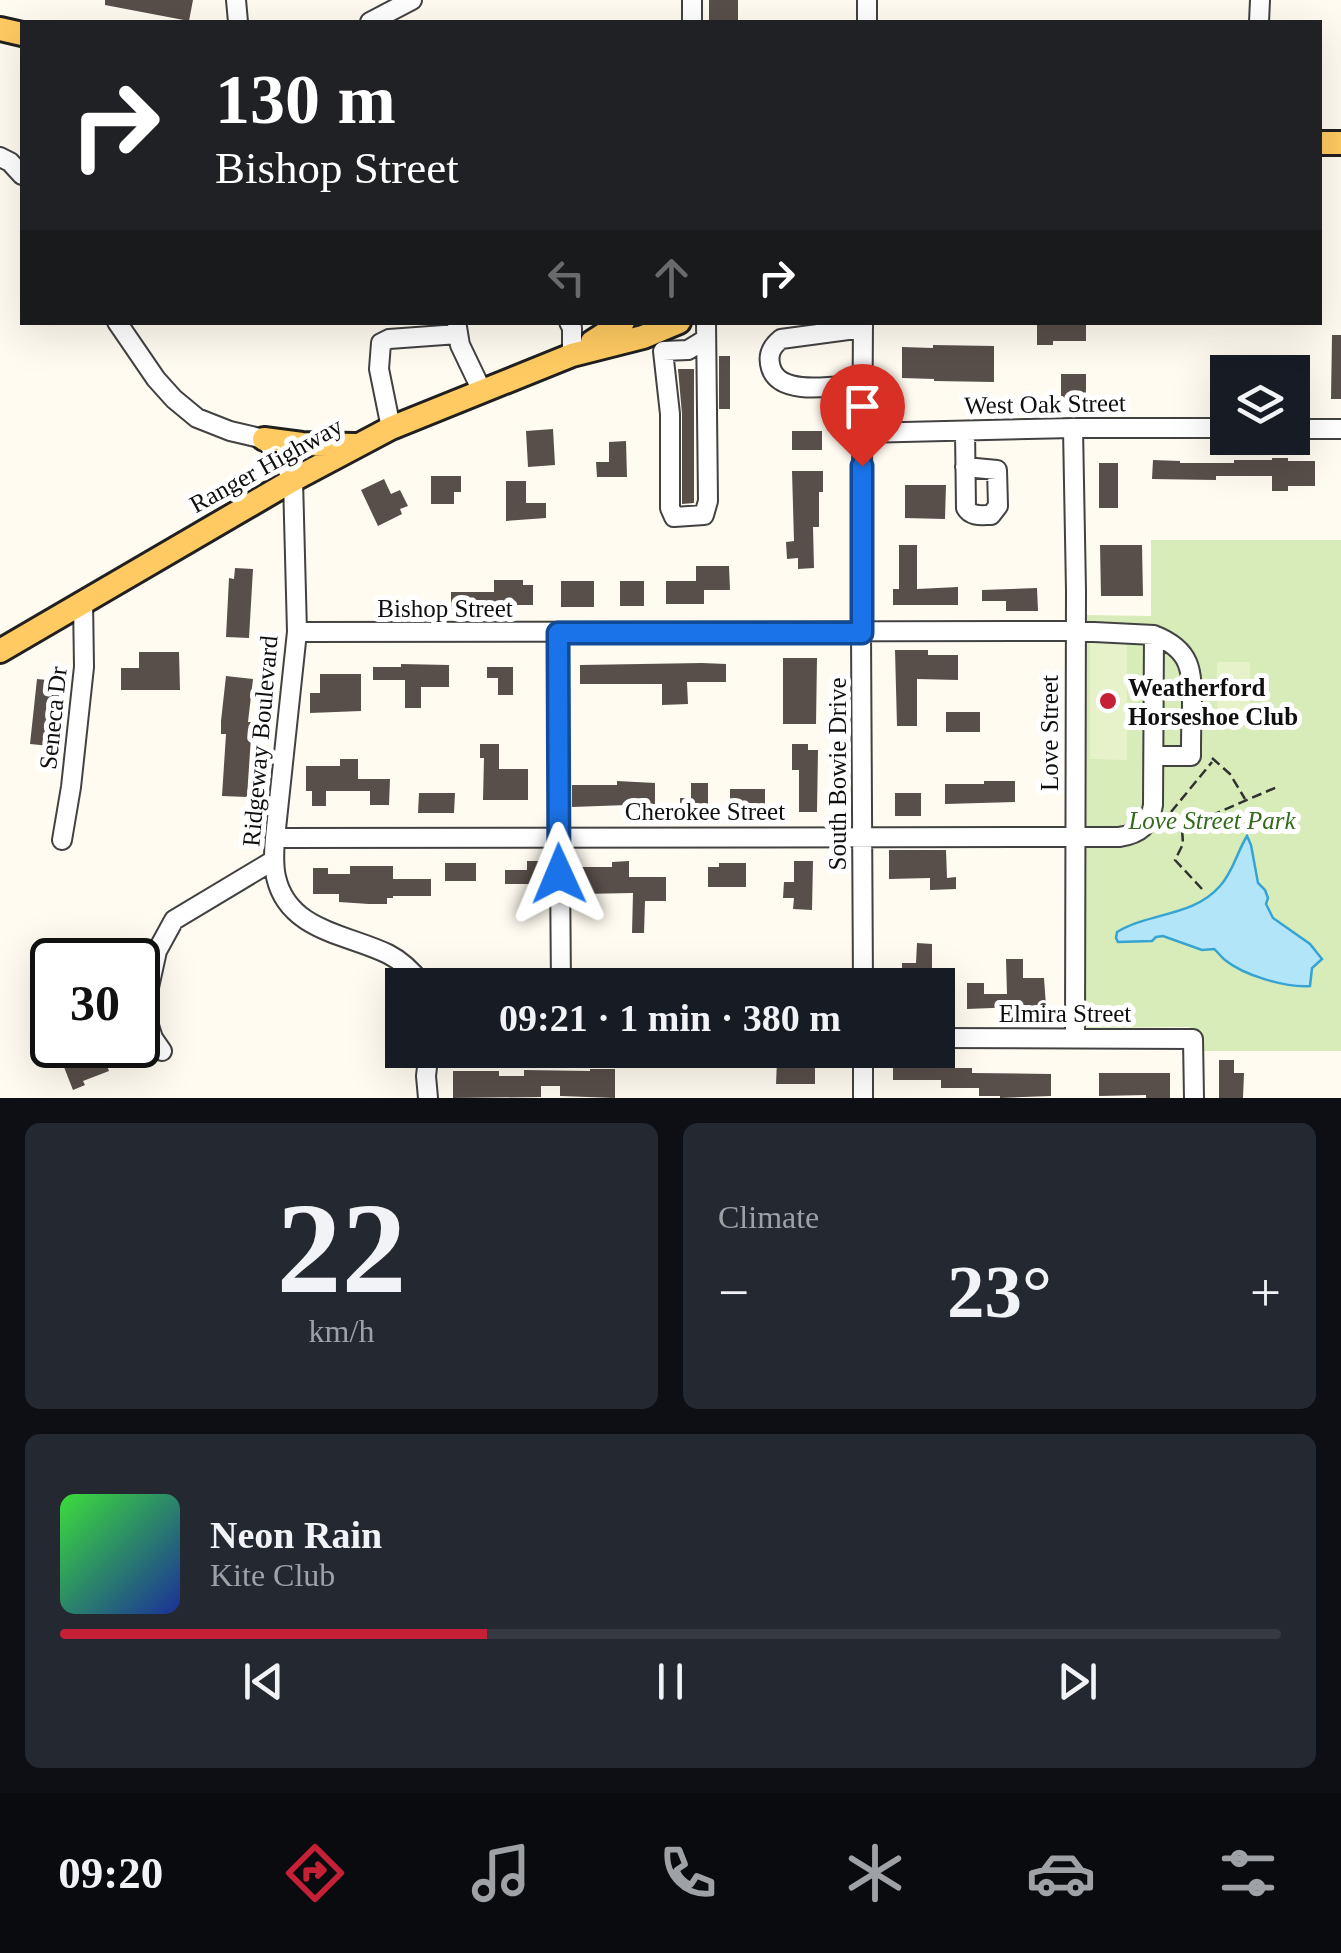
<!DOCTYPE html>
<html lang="en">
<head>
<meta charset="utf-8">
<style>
  :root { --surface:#171b24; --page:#242831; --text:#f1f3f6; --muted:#9ea1a6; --line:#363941; --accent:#c62037 }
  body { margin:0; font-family:Georgia,serif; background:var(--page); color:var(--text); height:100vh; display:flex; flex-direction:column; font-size:38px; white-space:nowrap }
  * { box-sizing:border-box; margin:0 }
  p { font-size:32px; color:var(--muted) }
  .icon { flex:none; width:55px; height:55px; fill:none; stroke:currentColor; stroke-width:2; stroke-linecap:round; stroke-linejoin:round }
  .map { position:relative; height:1098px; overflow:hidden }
  .panel { display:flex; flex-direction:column; gap:25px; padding:25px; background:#0d0f14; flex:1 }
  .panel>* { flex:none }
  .guide { position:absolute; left:20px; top:20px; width:1302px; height:305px; border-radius:0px; box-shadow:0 10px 40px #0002; background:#202124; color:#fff; overflow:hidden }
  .controls { position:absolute; left:1210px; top:355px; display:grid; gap:20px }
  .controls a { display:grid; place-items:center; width:100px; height:100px; border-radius:0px; background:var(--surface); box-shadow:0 10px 40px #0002; font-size:50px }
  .speed { position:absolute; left:30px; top:938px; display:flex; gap:20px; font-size:50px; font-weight:700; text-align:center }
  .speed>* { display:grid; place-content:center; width:130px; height:130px; border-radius:50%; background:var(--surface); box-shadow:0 10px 40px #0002; line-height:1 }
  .speed .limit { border:5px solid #111; border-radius:15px; background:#fff; color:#111 }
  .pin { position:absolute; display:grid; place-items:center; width:85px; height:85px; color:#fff; margin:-102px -42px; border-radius:50% 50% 50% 0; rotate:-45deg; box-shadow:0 0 10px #0007 }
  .pin .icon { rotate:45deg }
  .me { position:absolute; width:110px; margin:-55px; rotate:359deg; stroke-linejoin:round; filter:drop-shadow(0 0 8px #0008) }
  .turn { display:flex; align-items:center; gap:35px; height:210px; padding:0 30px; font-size:45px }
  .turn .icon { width:130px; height:130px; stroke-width:2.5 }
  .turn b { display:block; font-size:70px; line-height:85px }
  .lanes { display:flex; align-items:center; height:95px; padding:0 30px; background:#0003; justify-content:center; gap:50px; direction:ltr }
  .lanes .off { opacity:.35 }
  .big { font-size:75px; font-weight:700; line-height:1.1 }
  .panel .card { flex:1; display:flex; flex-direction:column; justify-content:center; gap:15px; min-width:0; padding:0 35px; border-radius:15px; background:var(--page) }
  .panel .dial { align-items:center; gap:0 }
  .dial b { font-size:130px; line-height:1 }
  .song { display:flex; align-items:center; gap:30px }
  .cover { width:120px; height:120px; border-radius:15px; background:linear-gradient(135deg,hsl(120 70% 55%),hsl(230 70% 35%)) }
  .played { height:10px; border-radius:5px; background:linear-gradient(90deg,var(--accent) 35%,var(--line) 35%) }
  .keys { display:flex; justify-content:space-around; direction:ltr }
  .heat { display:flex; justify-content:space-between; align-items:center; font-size:55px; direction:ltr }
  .panel .tiles { flex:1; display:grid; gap:25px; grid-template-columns:1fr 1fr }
  .card:last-child { grid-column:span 2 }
  .trip { position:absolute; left:385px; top:968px; width:570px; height:100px; border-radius:0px; background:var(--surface); box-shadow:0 10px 40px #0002; font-weight:700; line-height:100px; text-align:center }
  .dock { display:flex; height:160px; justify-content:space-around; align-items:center; background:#090b0e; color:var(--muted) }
  .dock .icon { width:70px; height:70px }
  .dock .on { color:var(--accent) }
  .dock b { font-size:45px; color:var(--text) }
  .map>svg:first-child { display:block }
</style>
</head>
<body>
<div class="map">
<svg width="1341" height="1098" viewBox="0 0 1341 1098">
  <rect width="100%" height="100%" fill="#fffbf0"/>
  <path fill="#d7ecb8" d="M1151,540H1341V1051H1203C1203,1039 1201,1032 1189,1027L1088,1028L1083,1023V615L1151,616Z"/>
  <path fill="#e8f2ca" d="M1090,643H1127V760L1090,759Z
    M1217,662H1250V719H1217Z"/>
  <path fill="#b3e5f9" stroke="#36a3d3" stroke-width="2.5" d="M1247,836L1251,845L1258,883L1265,890L1268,898L1266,904L1273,918L1310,944L1322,959L1312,968L1310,986C1286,988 1243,975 1225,960C1221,957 1218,952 1214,949L1202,950L1163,936L1156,937L1152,941L1118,942L1116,938L1117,932C1150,912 1193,917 1220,886C1233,872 1237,852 1247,836Z"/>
  <path fill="#584e4a" d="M105,0H193L189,21L105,5Z
    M709,0H738V22H709Z
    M1037,322H1086V341H1053V345H1037Z
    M1332,335H1341V399H1331Z
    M933,345L994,346V382L934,381V379L902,378V347L933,348Z
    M719,356H730V409H719Z
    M678,369H694V503L682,504V414Z
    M1061,374H1086V399H1061Z
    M553,429L555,465L528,467L526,431Z
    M792,431H822V450H792Z
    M626,441L627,477H597L596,462H609V442Z
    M1272,458H1288V461H1315V486H1288V491H1272V476H1216V480L1152,479L1153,460L1180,461V463H1234V460H1272Z
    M1099,463H1118V508H1099Z
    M792,471H823V492H819V527H813L814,568L798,569V558L787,559L786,542L794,541Z
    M431,476H461V492H454V504H431Z
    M384,479L391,494L400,490L408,506L400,509L402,514L378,526L361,490Z
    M506,481H526V503H546V518L506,521Z
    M905,485H946L945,519L905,518Z
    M899,545H917V589L958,587V605H893V589H899Z
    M1100,545H1142L1143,596H1101Z
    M696,566H729L730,590H704V604H666V581H696Z
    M235,568L253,569L249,638L226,637L229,578L234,579Z
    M494,580H523V585H533V605H479V613H451V592H494Z
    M561,581H594V607H561Z
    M620,581H644V606H620Z
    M1037,588L1038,611H1006V601H982V590Z
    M895,650H928V655H958V680L917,679V726H897Z
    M139,652H179L180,690H121V668H139Z
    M783,658H817L816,724H783Z
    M702,663L726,664V682H687L688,704L662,705V684H580V665Z
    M401,664L449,665V687H421V708H405V680H373V667H401Z
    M487,667H513V695H498V678H487Z
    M320,674H361V711L310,713V693H320Z
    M226,676L253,679L248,722H252L247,797L222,796L226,734H221V721Z
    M37,679L67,682L61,747L30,744Z
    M946,712H980V732H946Z
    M480,744H499V769H528V800H483L484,758H480Z
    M792,744H808V750H818L817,812H799V770H792Z
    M340,759H358V779H390L389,805H370V791H326V806H312V791H306V766H340Z
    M617,781L655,783V804L572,807V785H617Z
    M984,781H1015V802L945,804V784H984Z
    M691,783H708V810H680V798H691Z
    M730,789H765V807H730Z
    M419,793H455L454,813H418Z
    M895,793H921V816H895Z
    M889,850H946L947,878L956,877V889L930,890V878L889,879Z
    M527,861H542V884H505V870H527Z
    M629,861V877H666V901H645L644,933H632L633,893L582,894L581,867H612V862Z
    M794,861H813L812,910L793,909L794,898H783L784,882H794Z
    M445,863H476V881H445Z
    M719,863H746V887H708V867H719Z
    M350,866H393V879H431V896H393V898H387V904H369L339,902V894H313V868H328V874H350Z
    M917,943L932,944V985H895L896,975H902V963H916Z
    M1006,959H1023V978H1044L1046,1006L967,1009V983H984V994H1007Z
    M89,1045H99L109,1071L83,1081L85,1085L73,1090L60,1057Z
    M777,1060H815V1084H776Z
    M1219,1060H1234V1073H1244L1243,1098H1219Z
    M893,1062H931V1068H972V1073L1051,1074V1096L1000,1098V1096H979V1088H941V1080H893Z
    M590,1069H615V1098L560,1096V1086H541V1097L453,1098V1071H499V1076H524V1070L590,1071Z
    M1099,1073H1170V1098H1146V1095L1099,1096Z"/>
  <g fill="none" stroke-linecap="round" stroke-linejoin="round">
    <defs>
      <path id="minor" d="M236,0L238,22
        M692,0V22
        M370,22L412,0
        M867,22V0
        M1259,22L1260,0
        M0,157L10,162L22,175
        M117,322L156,379L174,399L197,418L230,431L264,439L283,461L293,480L297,632L275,838C274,851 273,864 276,877C288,931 347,934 388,954C402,961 413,972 423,985
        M569,322L572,328V355
        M457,327L460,345L482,391
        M706,339L688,350L663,351L670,414V508L674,517L704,515L708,501L706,322
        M863,384C839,385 780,398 771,368C767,355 771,347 781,339L863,328
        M391,428L379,369L381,343L389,339L458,334
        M1073,428L1076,591L1075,1038
        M1292,429H1341
        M965,431L966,508C971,517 982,515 991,515L998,506L997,470L965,467
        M862,433L1073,428H1228
        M558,633L561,985
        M1154,756H1191C1191,740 1191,723 1192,707C1192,670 1192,650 1154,635
        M275,838L1119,837C1140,834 1150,825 1153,805L1154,635L1074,631L297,632
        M62,840L71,787L84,667L83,601
        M863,985L861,633L863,322
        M938,1038L1193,1039L1194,1098
        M863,1050V1098
        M162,1051L153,1038L144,1010L157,951L174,920L274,860
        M428,1098L426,1076L429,1050"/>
      <path id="major" d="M0,29L22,34
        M1320,143H1341
        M592,342L623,322
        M264,439L302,444L355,445
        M0,651L293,480L391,428L572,355L643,337L679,322"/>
    </defs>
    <use href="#minor" stroke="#424242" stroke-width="22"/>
    <use href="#major" stroke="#202020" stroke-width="28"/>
    <path stroke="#313131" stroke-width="2.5" stroke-dasharray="10 5" stroke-linecap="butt" d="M1213,722L1272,723
      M1212,758L1230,774L1245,799
      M1171,812L1212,762
      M1202,889L1175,860L1183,844L1182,828L1277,787"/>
    <use href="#minor" stroke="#fff" stroke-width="18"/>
    <use href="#major" stroke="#feca61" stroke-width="22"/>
  </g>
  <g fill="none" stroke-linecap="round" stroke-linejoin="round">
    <defs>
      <path id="route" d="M559,874L558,633H862V466"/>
    </defs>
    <use href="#route" stroke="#114b97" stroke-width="25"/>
    <use href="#route" stroke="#1a73e8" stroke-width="18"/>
  </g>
  <circle fill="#c62037" stroke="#fff" stroke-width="4" cx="1108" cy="701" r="10"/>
  <g text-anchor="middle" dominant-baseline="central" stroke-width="10" stroke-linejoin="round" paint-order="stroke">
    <g font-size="25" fill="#0f0f0f" stroke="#fff">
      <text transform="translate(1045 404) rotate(-1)">West Oak Street</text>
      <text transform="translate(266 465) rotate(-29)">Ranger Highway</text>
      <text x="445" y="608">Bishop Street</text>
      <text transform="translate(53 718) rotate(-84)">Seneca Dr</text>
      <text transform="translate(1049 733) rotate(-90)">Love Street</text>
      <text transform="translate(260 741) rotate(-85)">Ridgeway Boulevard</text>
      <text transform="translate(837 774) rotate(-90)">South Bowie Drive</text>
      <text x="705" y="811">Cherokee Street</text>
      <text x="1065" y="1013">Elmira Street</text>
    </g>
    <g font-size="25" font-weight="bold" fill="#0f0f0f" stroke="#fff" text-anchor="start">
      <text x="1128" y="687">Weatherford<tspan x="1128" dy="29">Horseshoe Club</tspan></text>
    </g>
    <g font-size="25" font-style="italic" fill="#336a1b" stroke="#fff">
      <text x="1212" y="820">Love Street Park</text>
    </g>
  </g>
</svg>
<div class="controls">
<a><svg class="icon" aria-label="layers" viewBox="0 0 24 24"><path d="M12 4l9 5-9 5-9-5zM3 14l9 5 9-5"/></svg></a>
</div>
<div class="speed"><div class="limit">30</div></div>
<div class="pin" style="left:862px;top:466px;background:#d93025"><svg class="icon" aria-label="arrive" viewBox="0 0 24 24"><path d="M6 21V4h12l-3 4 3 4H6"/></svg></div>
<svg class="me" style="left:559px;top:874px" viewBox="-20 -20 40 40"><path d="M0-17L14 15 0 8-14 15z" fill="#1a73e8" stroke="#fff" stroke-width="4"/></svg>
<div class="trip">09:21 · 1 min · 380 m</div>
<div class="guide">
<div class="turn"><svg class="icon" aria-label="right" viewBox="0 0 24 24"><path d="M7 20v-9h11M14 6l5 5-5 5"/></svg><div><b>130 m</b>Bishop Street</div></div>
<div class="lanes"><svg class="icon off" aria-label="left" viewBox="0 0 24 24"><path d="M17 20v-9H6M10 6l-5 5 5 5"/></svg><svg class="icon off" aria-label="ahead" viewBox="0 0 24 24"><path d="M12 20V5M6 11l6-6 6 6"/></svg><svg class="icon" aria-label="right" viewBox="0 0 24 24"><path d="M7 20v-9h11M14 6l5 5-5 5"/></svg></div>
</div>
</div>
<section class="panel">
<div class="tiles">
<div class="card dial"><b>22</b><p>km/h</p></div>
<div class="card"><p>Climate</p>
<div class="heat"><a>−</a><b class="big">23°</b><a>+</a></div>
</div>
<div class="card">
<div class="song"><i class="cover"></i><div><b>Neon Rain</b><p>Kite Club</p></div></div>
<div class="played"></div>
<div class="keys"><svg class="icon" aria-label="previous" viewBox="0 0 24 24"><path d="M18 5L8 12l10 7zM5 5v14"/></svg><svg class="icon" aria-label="pause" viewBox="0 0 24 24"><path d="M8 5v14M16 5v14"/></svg><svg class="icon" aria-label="next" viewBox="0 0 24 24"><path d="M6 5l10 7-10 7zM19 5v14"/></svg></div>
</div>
</div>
</section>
<nav class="dock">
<b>09:20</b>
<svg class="icon on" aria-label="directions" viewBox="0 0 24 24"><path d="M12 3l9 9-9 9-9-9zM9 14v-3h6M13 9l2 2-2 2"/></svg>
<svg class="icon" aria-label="music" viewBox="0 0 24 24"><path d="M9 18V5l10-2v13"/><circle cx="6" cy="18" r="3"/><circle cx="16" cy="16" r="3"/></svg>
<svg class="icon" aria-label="phone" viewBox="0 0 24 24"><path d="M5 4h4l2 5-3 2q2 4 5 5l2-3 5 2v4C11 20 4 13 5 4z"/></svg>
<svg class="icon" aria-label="climate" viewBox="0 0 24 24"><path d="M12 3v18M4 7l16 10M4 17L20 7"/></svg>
<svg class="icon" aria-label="car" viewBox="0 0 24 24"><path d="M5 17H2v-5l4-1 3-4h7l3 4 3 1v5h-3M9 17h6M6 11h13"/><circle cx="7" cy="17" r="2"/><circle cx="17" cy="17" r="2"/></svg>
<svg class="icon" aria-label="filters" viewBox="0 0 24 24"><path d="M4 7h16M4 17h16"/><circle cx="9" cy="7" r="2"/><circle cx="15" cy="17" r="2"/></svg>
</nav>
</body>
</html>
